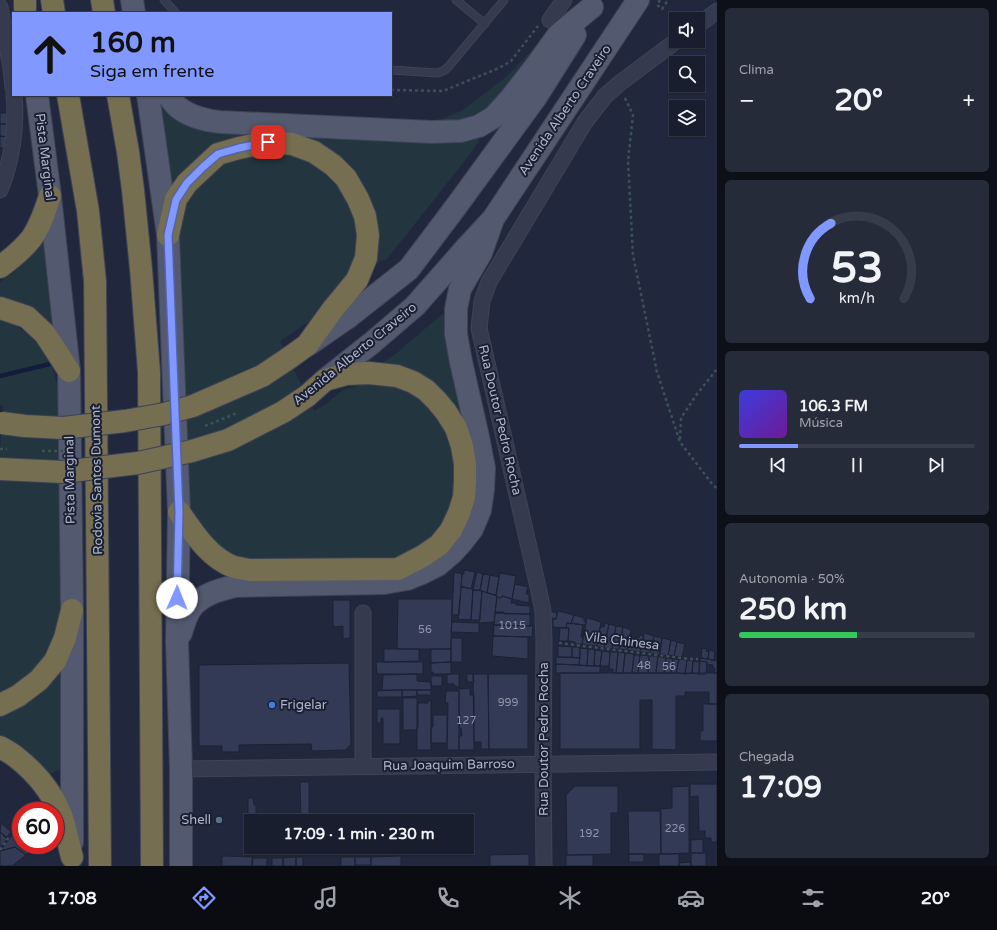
<!DOCTYPE html>
<html lang="pt">
<head>
<meta charset="utf-8">
<style>
  :root { --surface:#191e2e; --page:#262b3a; --text:#f1f3f6; --muted:#9fa2aa; --line:#373c4a; --accent:#8098ff }
  body { margin:0; font-family:"Varela Round",sans-serif; background:var(--page); color:var(--text); height:100vh; display:flex; flex-direction:column; font-size:15px; white-space:nowrap }
  * { box-sizing:border-box; margin:0 }
  p { font-size:13px; color:var(--muted) }
  .icon { flex:none; width:22px; height:22px; fill:none; stroke:currentColor; stroke-width:2; stroke-linecap:round; stroke-linejoin:round }
  .map { position:relative; flex:1; overflow:hidden }
  .details { display:flex; flex-direction:column; gap:8px; padding:8px; background:#0e1019; width:280px }
  .details>* { flex:none }
  .guide { position:absolute; left:12px; top:12px; width:380px; height:84px; border-radius:0px; box-shadow:0 1px 3px #0004,0 0 0 1px var(--line); background:#8098ff; color:#111; overflow:hidden }
  .buttons { position:absolute; left:669px; top:12px; display:grid; gap:8px }
  .buttons a { display:grid; place-items:center; width:36px; height:36px; border-radius:0px; background:var(--surface); box-shadow:0 1px 3px #0004,0 0 0 1px var(--line); font-size:20px }
  .speed { position:absolute; left:12px; top:802px; display:flex; gap:8px; font-size:20px; font-weight:700; text-align:center }
  .speed>* { display:grid; place-content:center; width:52px; height:52px; border-radius:50%; background:var(--surface); box-shadow:0 1px 3px #0004,0 0 0 1px var(--line); line-height:1 }
  .speed .limit { border:6px solid #d22; background:#fff; color:#111 }
  .pin { position:absolute; display:grid; place-items:center; width:34px; height:34px; color:#fff; margin:-17px; border-radius:8px; box-shadow:0 2px 6px #0006 }
  .me { position:absolute; width:44px; margin:-22px; rotate:1deg; stroke-linejoin:round; filter:drop-shadow(0 0 3px #0008) }
  .turn { display:flex; align-items:center; gap:14px; height:84px; padding:0 12px; font-size:18px }
  .turn .icon { width:52px; height:52px; stroke-width:2.5 }
  .turn b { display:block; font-size:28px; line-height:34px }
  .big { font-size:30px; font-weight:700; line-height:1.1 }
  .details .widget { flex:1; display:flex; flex-direction:column; justify-content:center; gap:6px; min-width:0; padding:0 14px; border-radius:6px; background:var(--page) }
  .details .dial { align-items:center; gap:0 }
  .dial svg { height:104px; overflow:visible; fill:none; stroke:var(--line); stroke-width:7; stroke-linecap:round; text-anchor:middle }
  .dial text { fill:var(--text); stroke:none }
  .song { display:flex; align-items:center; gap:12px }
  .cover { width:48px; height:48px; border-radius:6px; background:linear-gradient(135deg,hsl(240 70% 55%),hsl(280 70% 35%)) }
  .played { height:4px; border-radius:2px; background:linear-gradient(90deg,var(--accent) 25%,var(--line) 25%) }
  .keys { display:flex; justify-content:space-around; direction:ltr }
  .heat { display:flex; justify-content:space-between; align-items:center; font-size:22px; direction:ltr }
  .charge { height:6px; border-radius:3px; background:linear-gradient(90deg,#34c759 50%,var(--line) 0) }
  .trip { position:absolute; left:244px; top:814px; width:230px; height:40px; border-radius:0px; background:var(--surface); box-shadow:0 1px 3px #0004,0 0 0 1px var(--line); font-weight:700; line-height:40px; text-align:center }
  .tabs { display:flex; height:64px; justify-content:space-around; align-items:center; background:#0a0c12; color:var(--muted) }
  .tabs .icon { width:28px; height:28px }
  .tabs .current { color:var(--accent) }
  .tabs b { font-size:18px; color:var(--text) }
  main { display:flex; flex:1; min-height:0 }
  .map>svg:first-child { display:block }
</style>
</head>
<body>
<main>
<div class="map">
<svg width="717" height="866" viewBox="0 0 717 866">
  <rect width="100%" height="100%" fill="#21283e"/>
  <path fill="#23363f" d="M553,24L506,94L476,117L450,121H438L463,110L506,77L532,50Z
    M159,101L178,116L477,135L479,141L463,163L387,259L377,262L378,232L357,179L255,134L229,139L205,152L172,189Z
    M253,152H292L330,173L348,198L359,236L351,276L323,312L280,341L314,411L326,404L343,390L364,384H382L399,389L416,397L427,406L440,420L449,438L458,476L448,518L427,544L393,561H239L220,551L185,506L183,320L178,227L188,197L215,166Z
    M50,231L58,341L0,302V282L14,272L29,258Z
    M445,312L450,358L471,451L463,425L376,367L398,352L421,332Z
    M0,321L10,323L26,332L45,352L53,370L60,394L62,612L59,631L39,669L0,698V451L3,405H0Z
    M62,668V769L46,775L0,739V715C18,709 36,700 48,686C53,680 57,674 62,668Z"/>
  <g fill="none" stroke-linecap="round" stroke-linejoin="round">
    <path stroke="#131c3d" stroke-width="4.5" d="M0,376L50,364"/>
  </g>
  <path fill="#333a55" stroke="#1c2135" d="M0,113H7L8,124H0Z
    M0,124H8V137L0,136Z
    M0,136L6,137L4,148H0Z
    M464,570L475,572L471,589L461,586L462,574H464Z
    M454,572L462,574L459,615H452Z
    M477,572L483,574L480,590H473Z
    M500,573L516,576L512,599L502,596L501,598L497,597V596L496,595Z
    M483,574L490,575L487,593L480,590Z
    M490,575L499,577L496,595L487,593Z
    M515,584L528,587L526,594H529V603L512,599Z
    M461,587L473,589L471,620L458,619Z
    M473,590L482,591L480,620H471Z
    M482,591L497,596L494,622L479,623Z
    M502,596L512,599L511,603H516V605L530,606V614H504V612H495L497,597L501,598Z
    M398,599H452L451,649H397Z
    M333,600H350V638L343,639V626L333,627Z
    M550,611L557,613L556,619L551,618Z
    M558,611L574,615L571,624L567,623L566,628L553,627V619H556Z
    M495,613L530,614V626L494,625Z
    M574,615L584,618V621L586,622L585,625L571,623Z
    M587,618L601,622L597,646L582,644Z
    M452,622L479,623V633L451,632Z
    M567,623L583,625L581,637H583L582,644H575V642L568,641L569,628H566Z
    M605,623L609,624L604,648L597,646L600,627H604Z
    M609,624L616,626L612,649L604,648Z
    M494,625L533,626L532,637L493,636Z
    M616,626L623,627L619,650L612,648Z
    M623,627L631,630L627,650L619,649Z
    M560,628H569L568,641H559Z
    M644,633L654,636L650,653L640,652Z
    M640,635L644,636L640,652L627,650L630,636L639,638Z
    M493,636L528,637V659L492,656Z
    M654,636L662,638L659,655L650,653Z
    M451,638H462V662H451Z
    M662,638L671,640L668,656L660,654Z
    M671,640L677,642L674,656L668,655Z
    M677,642L685,644L682,657L674,656Z
    M558,646L572,647V657H558Z
    M572,647H580V658L572,657Z
    M580,648L588,649L587,666L579,665Z
    M702,648L707,649L706,651L709,652L708,659L701,658Z
    M384,649H419V661L384,662Z
    M431,649H451V662L431,663Z
    M588,649L595,650L594,666H587Z
    M595,650L602,651L600,666H594Z
    M709,650L715,652L714,660L708,659Z
    M602,651L610,652L609,666H600Z
    M610,652H618L616,673H613V669H609Z
    M618,652L625,653L623,673H616Z
    M625,653L634,654L632,673H623Z
    M634,655H640L638,673H632Z
    M640,655L649,656L648,673H638Z
    M649,656H658L656,673H648Z
    M658,656L666,658L664,673H656Z
    M556,657L580,658L579,665L556,664Z
    M666,658L673,659L671,673H664Z
    M701,658L717,661V673H714L715,668H713V665L707,664V662L699,661Z
    M673,659H679L676,673H671Z
    M679,659L687,660L685,674L676,673Z
    M687,660L693,661L692,673L685,674Z
    M693,661L700,662L699,674L692,673Z
    M699,661L707,662L706,674H699Z
    M376,662H423V674H377Z
    M349,663L351,744L346,750L312,751L311,744L239,745V752H222V746H199V665Z
    M431,663L451,662V674H433V672H431Z
    M556,664L600,666V673H556Z
    M560,673H717V704H709V692H685V696H676V750L652,749V700H640V749H560Z
    M417,674V681L431,682V690H382L383,675Z
    M447,674H459V687L454,686V684H447Z
    M467,674H473L474,682H467Z
    M473,674H488L489,749H481V742H474Z
    M488,674H528V749H489Z
    M431,676H442V686H431Z
    M470,688V695H474V750H459V736H462L461,728H459V689Z
    M402,690V697H377V691Z
    M402,690H417V696L402,697Z
    M417,690H431V695H417Z
    M446,691H459V750H447L448,703H445Z
    M403,698H417V730H403Z
    M428,700L431,701V750H417V727H418V703H428Z
    M703,704H717V741H700V731H703Z
    M377,709H400V744H383V718H381V723H377Z
    M433,715H447V743H431V727H433Z
    M300,782H309V821H301Z
    M690,784H717V842H711V838H705V831H699L698,796L690,797Z
    M575,786H618V813H611V854L567,855L566,795Z
    M689,786V853L661,854L660,809L672,808V787Z
    M248,798H253L254,805H256V820H248Z
    M628,811H661V854H629Z
    M1,823L11,832L6,838L0,832Z
    M0,832L8,838L0,848Z
    M13,834L21,840V845H27L32,849L26,855L15,847L0,851Z
    M703,839V853H691V840Z
    M15,847L26,855L12,866H0V851Z
    M691,853H706V866H691Z
    M529,854V866H490V855Z
    M629,854H644V862H629Z
    M659,854H679V866H659Z
    M566,855H593V866H566Z
    M222,856L253,857L252,866H222Z
    M401,856V866H371V857Z
    M296,857H303V866H296Z
    M296,857V866H283V858Z
    M341,857H355V866H341Z
    M355,857H371V865H355Z
    M252,858H267V866H252Z
    M272,858H283V866H272Z
    M691,862V866H679V863Z"/>
  <g fill="none" stroke-linecap="round" stroke-linejoin="round">
    <defs>
      <path id="lane" d="M164,0L176,13
        M456,0L485,24
        M391,70L438,73L445,70L449,66L504,0"/>
      <path id="street" d="M0,7L11,68L13,88
        M550,20L564,0
        M698,25L717,11
        M0,190C12,161 17,126 14,95
        M363,613V766
        M181,769L717,762
        M544,866L543,764L544,642L543,611L538,587L479,328L482,301L489,282L585,122L605,96L620,83L676,41"/>
      <path id="primary" d="M132,0L134,13
        M37,95L50,196L69,371L72,610V842
        M148,95L168,235L179,512L177,641L181,769V866
        M168,95C171,99 174,104 178,107C188,116 207,121 220,122L432,132L461,131L479,126L494,117L511,98L536,66L559,34L592,7
        M308,345L347,318L409,269L455,208L536,97L575,35
        M325,380L373,342L415,306L467,247L493,219L638,0
        M181,633C183,626 188,612 192,607C203,594 219,590 235,586L384,583L407,579L422,573L438,565L452,553L462,542L472,529L480,510L483,490L484,468L478,437L461,362L456,334V309L460,289L481,253L493,219"/>
      <path id="highway" d="M52,0L54,13
        M102,0L104,13
        M25,8V0
        M68,95L88,211L95,281L100,866
        M118,95L128,152L133,190L141,269L149,372L152,866
        M168,235L176,199L187,183L218,154L239,148L268,142L292,144L314,152L333,165L346,178L358,199L365,216L368,235L366,258L357,280L333,309L307,345L289,358
        M0,267C11,259 22,250 31,239C40,227 45,211 50,196
        M0,308L27,317L45,334L69,371
        M179,512C193,532 209,558 234,567C239,568 245,569 250,570L398,569L423,556L439,545L451,530L459,513L464,497L465,481V464L462,446L456,428L446,412L437,401L426,390L413,382L397,376L369,373L347,374L325,380L307,396
        M0,705L18,696L39,680L55,661L65,638L72,610
        M0,747C5,750 11,753 16,757C35,772 52,792 61,815C66,828 68,843 72,857"/>
    </defs>
    <use href="#lane" stroke="#3e4357" stroke-width="9"/>
    <use href="#street" stroke="#3e4357" stroke-width="17"/>
    <use href="#primary" stroke="#3e4357" stroke-width="24"/>
    <use href="#highway" stroke="#3d4256" stroke-width="24"/>
    <path stroke="#3c5057" stroke-width="2.5" stroke-dasharray="3 3" stroke-linecap="butt" d="M660,0L657,5L662,9L668,0
      M391,90L443,91L499,68L511,61L538,26
      M625,98L633,115L628,161L633,255L657,372L680,442L713,485L717,488
      M680,439L681,418L697,394L717,369
      M559,643L690,659H698
      M0,850L9,837"/>
    <use href="#lane" stroke="#353a4e" stroke-width="7"/>
    <use href="#street" stroke="#353a4e" stroke-width="15"/>
    <use href="#primary" stroke="#53596e" stroke-width="22"/>
    <use href="#highway" stroke="#756e51" stroke-width="22"/>
    <defs>
      <path id="highway-bridge" d="M2,423L25,426L63,428L125,421L164,414L193,406L262,376L289,358
        M0,469L63,472L138,463L192,451L228,440L283,412L307,396"/>
    </defs>
    <use href="#highway-bridge" stroke="#3d4256" stroke-width="24" stroke-linecap="butt"/>
    <path stroke="#3c5057" stroke-width="2.5" stroke-dasharray="3 3" stroke-linecap="butt" d="M205,426L237,413
      M0,449H7
      M42,451H73"/>
    <use href="#highway-bridge" stroke="#756e51" stroke-width="22"/>
  </g>
  <g fill="none" stroke-linecap="round" stroke-linejoin="round">
    <defs>
      <path id="route" d="M177,598L179,512L168,235L176,200L187,183L203,167L218,154L239,148L268,142"/>
    </defs>
    <use href="#route" stroke="#5363a6" stroke-width="10"/>
    <use href="#route" stroke="#8098ff" stroke-width="7"/>
  </g>
  <circle fill="#3f7fe0" stroke="#1a1f33" stroke-width="1.5" cx="272" cy="705" r="4"/>
  <circle fill="#5c6f8a" stroke="#1a1f33" stroke-width="1.5" cx="219" cy="820" r="4"/>
  <g text-anchor="middle" dominant-baseline="central" stroke-width="4" stroke-linejoin="round" paint-order="stroke">
    <g font-size="11" fill="#9094aa">
      <text x="512" y="625">1015</text>
      <text x="425" y="629">56</text>
      <text x="644" y="665">48</text>
      <text x="669" y="666">56</text>
      <text x="508" y="702">999</text>
      <text x="466" y="720">127</text>
      <text x="675" y="828">226</text>
      <text x="589" y="833">192</text>
    </g>
    <g font-size="13" fill="#b1b5c9" stroke="#1a1f33">
      <text transform="translate(565 110) rotate(-56)">Avenida Alberto Craveiro</text>
      <text transform="translate(45 157) rotate(83)">Pista Marginal</text>
      <text transform="translate(355 354) rotate(-39)">Avenida Alberto Craveiro</text>
      <text transform="translate(500 420) rotate(77)">Rua Doutor Pedro Rocha</text>
      <text transform="translate(70 480) rotate(-91)">Pista Marginal</text>
      <text transform="translate(97 480) rotate(-91)">Rodovia Santos Dumont</text>
      <text transform="translate(622 641) rotate(7)">Vila Chinesa</text>
      <text transform="translate(544 739) rotate(-90)">Rua Doutor Pedro Rocha</text>
      <text transform="translate(449 765) rotate(-1)">Rua Joaquim Barroso</text>
    </g>
    <g font-size="13" fill="#b1b5c9" stroke="#1a1f33" text-anchor="start">
      <text x="280" y="705">Frigelar</text>
      <text x="211" y="820" text-anchor="end">Shell</text>
    </g>
  </g>
</svg>
<div class="buttons">
<a><svg class="icon" aria-label="sound" viewBox="0 0 24 24"><path d="M4 9h4l5-4v14l-5-4H4zM17 9q2 3 0 6"/></svg></a>
<a><svg class="icon" aria-label="search" viewBox="0 0 24 24"><circle cx="10" cy="10" r="6"/><path d="M15 15l6 6"/></svg></a>
<a><svg class="icon" aria-label="layers" viewBox="0 0 24 24"><path d="M12 4l9 5-9 5-9-5zM3 14l9 5 9-5"/></svg></a>
</div>
<div class="speed"><div class="limit">60</div></div>
<div class="pin" style="left:268px;top:142px;background:#d93025"><svg class="icon" aria-label="arrive" viewBox="0 0 24 24"><path d="M6 21V4h12l-3 4 3 4H6"/></svg></div>
<svg class="me" style="left:177px;top:598px" viewBox="-20 -20 40 40"><circle r="19" fill="#fff"/><path d="M0-13L10 11 0 6-10 11z" fill="#8098ff"/></svg>
<div class="trip">17:09 · 1 min · 230 m</div>
<div class="guide">
<div class="turn"><svg class="icon" aria-label="ahead" viewBox="0 0 24 24"><path d="M12 20V5M6 11l6-6 6 6"/></svg><div><b>160 m</b>Siga em frente</div></div>
</div>
</div>
<section class="details">
<div class="widget"><p>Clima</p>
<div class="heat"><a>−</a><b class="big">20°</b><a>+</a></div>
</div>
<div class="widget dial"><svg viewBox="0 0 100 80">
<path d="M14 69A42 42 0 1 1 86 69"/>
<path d="M14 69A42 42 0 0 1 30 11" stroke="#8098ff"/>
<text x="50" y="56" font-size="32" font-weight="700">53</text>
<text x="50" y="72" font-size="11">km/h</text>
</svg></div>
<div class="widget">
<div class="song"><i class="cover"></i><div><b>106.3 FM</b><p>Música</p></div></div>
<div class="played"></div>
<div class="keys"><svg class="icon" aria-label="previous" viewBox="0 0 24 24"><path d="M18 5L8 12l10 7zM5 5v14"/></svg><svg class="icon" aria-label="pause" viewBox="0 0 24 24"><path d="M8 5v14M16 5v14"/></svg><svg class="icon" aria-label="next" viewBox="0 0 24 24"><path d="M6 5l10 7-10 7zM19 5v14"/></svg></div>
</div>
<div class="widget"><p>Autonomia · 50%</p><b class="big">250 km</b><div class="charge"></div></div>
<div class="widget"><p>Chegada</p><b class="big">17:09</b></div>
</section>
</main>
<nav class="tabs">
<b>17:08</b>
<svg class="icon current" aria-label="directions" viewBox="0 0 24 24"><path d="M12 3l9 9-9 9-9-9zM9 14v-3h6M13 9l2 2-2 2"/></svg>
<svg class="icon" aria-label="music" viewBox="0 0 24 24"><path d="M9 18V5l10-2v13"/><circle cx="6" cy="18" r="3"/><circle cx="16" cy="16" r="3"/></svg>
<svg class="icon" aria-label="phone" viewBox="0 0 24 24"><path d="M5 4h4l2 5-3 2q2 4 5 5l2-3 5 2v4C11 20 4 13 5 4z"/></svg>
<svg class="icon" aria-label="climate" viewBox="0 0 24 24"><path d="M12 3v18M4 7l16 10M4 17L20 7"/></svg>
<svg class="icon" aria-label="car" viewBox="0 0 24 24"><path d="M5 17H2v-5l4-1 3-4h7l3 4 3 1v5h-3M9 17h6M6 11h13"/><circle cx="7" cy="17" r="2"/><circle cx="17" cy="17" r="2"/></svg>
<svg class="icon" aria-label="filters" viewBox="0 0 24 24"><path d="M4 7h16M4 17h16"/><circle cx="9" cy="7" r="2"/><circle cx="15" cy="17" r="2"/></svg>
<b>20°</b>
</nav>
</body>
</html>
